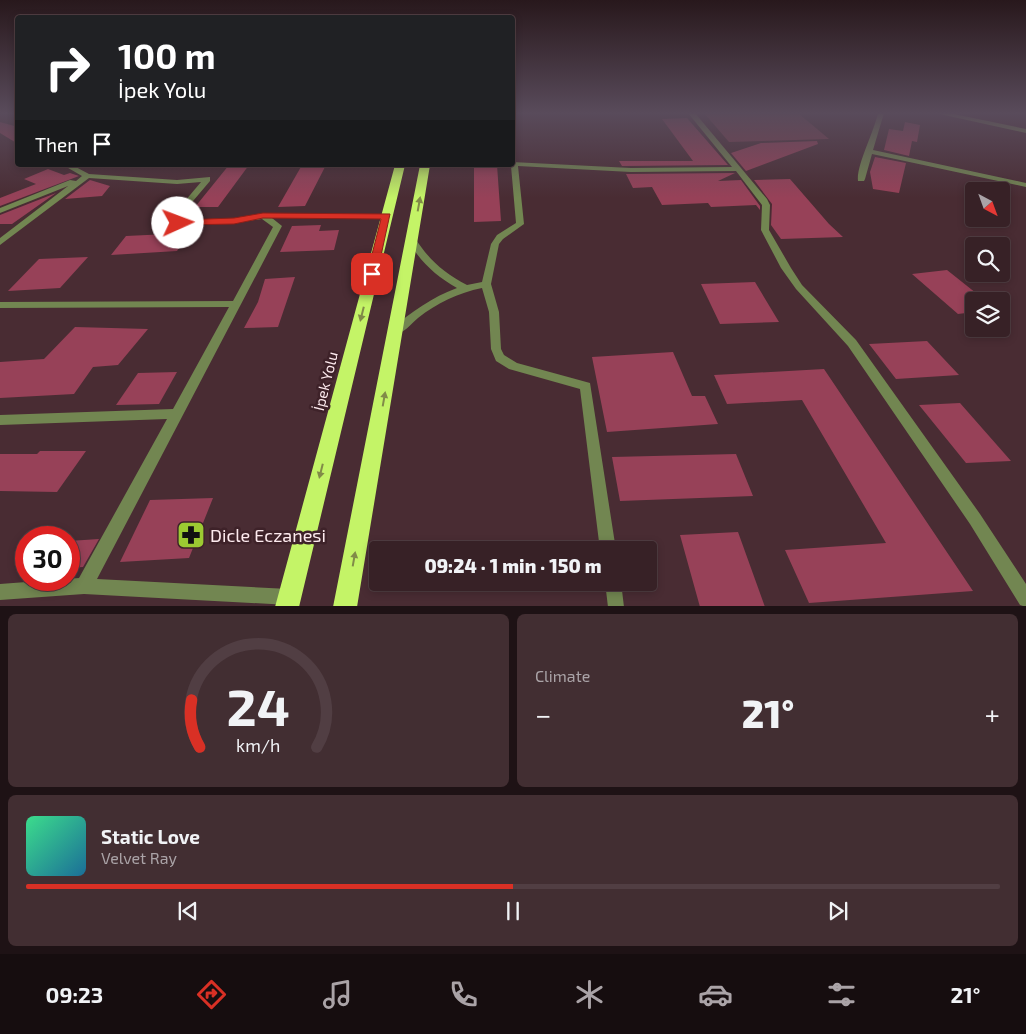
<!DOCTYPE html>
<html lang="en">
<head>
<meta charset="utf-8">
<style>
  :root { --surface:#372126; --page:#422e32; --text:#f1f3f6; --muted:#aaa3a7; --line:#513e43; --accent:#d93025 }
  body { margin:0; font-family:"Exo 2",sans-serif; background:var(--page); color:var(--text); height:100vh; display:flex; flex-direction:column; font-size:19px; white-space:nowrap }
  * { box-sizing:border-box; margin:0 }
  p { font-size:16px; color:var(--muted) }
  .icon { flex:none; width:28px; height:28px; fill:none; stroke:currentColor; stroke-width:2; stroke-linecap:round; stroke-linejoin:round }
  .map { position:relative; height:606px; overflow:hidden }
  .panel { display:flex; flex-direction:column; gap:8px; padding:8px; background:#1e1215; flex:1 }
  .panel>* { flex:none }
  .hud { position:absolute; left:15px; top:15px; width:500px; height:152px; border-radius:5px; box-shadow:0 2px 8px #0003,0 0 0 1px var(--line); background:#202124; color:#fff; overflow:hidden }
  .needle { width:32px; rotate:139deg }
  .controls { position:absolute; left:965px; top:182px; display:grid; gap:10px }
  .controls a { display:grid; place-items:center; width:45px; height:45px; border-radius:5px; background:var(--surface); box-shadow:0 2px 8px #0003,0 0 0 1px var(--line); font-size:25px }
  .speed { position:absolute; left:15px; top:526px; display:flex; gap:10px; font-size:25px; font-weight:700; text-align:center }
  .speed>* { display:grid; place-content:center; width:65px; height:65px; border-radius:50%; background:var(--surface); box-shadow:0 2px 8px #0003,0 0 0 1px var(--line); line-height:1 }
  .speed .limit { border:8px solid #d22; background:#fff; color:#111 }
  .pin { position:absolute; display:grid; place-items:center; width:42px; height:42px; color:#fff; margin:-21px; border-radius:10px; box-shadow:0 2px 8px #0006 }
  .me { position:absolute; width:55px; margin:-28px; rotate:88deg; stroke-linejoin:round; filter:drop-shadow(0 0 4px #0008) }
  .turn { display:flex; align-items:center; gap:18px; height:105px; padding:0 20px; font-size:22px }
  .turn .icon { width:65px; height:65px; stroke-width:2.5 }
  .turn b { display:block; font-size:35px; line-height:42px }
  .then { display:flex; align-items:center; height:48px; padding:0 20px; background:#0003; gap:10px; font-size:19px }
  .big { font-size:38px; font-weight:800; line-height:1.1 }
  .panel .widget { flex:1; display:flex; flex-direction:column; justify-content:center; gap:8px; min-width:0; padding:0 18px; border-radius:8px; background:var(--page) }
  .panel .dial { align-items:center; gap:0 }
  .dial svg { height:130px; overflow:visible; fill:none; stroke:var(--line); stroke-width:7; stroke-linecap:round; text-anchor:middle }
  .dial text { fill:var(--text); stroke:none }
  .song { display:flex; align-items:center; gap:15px }
  .cover { width:60px; height:60px; border-radius:8px; background:linear-gradient(135deg,hsl(150 70% 55%),hsl(200 70% 35%)) }
  .played { height:5px; border-radius:2px; background:linear-gradient(90deg,var(--accent) 50%,var(--line) 50%) }
  .keys { display:flex; justify-content:space-around; direction:ltr }
  .heat { display:flex; justify-content:space-between; align-items:center; font-size:28px; direction:ltr }
  .panel .tiles { flex:1; display:grid; gap:8px; grid-template-columns:1fr 1fr }
  .widget:last-child { grid-column:span 2 }
  .trip { position:absolute; left:369px; top:541px; width:288px; height:50px; border-radius:5px; background:var(--surface); box-shadow:0 2px 8px #0003,0 0 0 1px var(--line); font-weight:800; line-height:50px; text-align:center }
  .dock { display:flex; height:80px; justify-content:space-around; align-items:center; background:#160d0f; color:var(--muted) }
  .dock .icon { width:35px; height:35px }
  .dock .on { color:var(--accent) }
  .dock b { font-size:22px; color:var(--text) }
  .map>svg:first-child { display:block }
</style>
</head>
<body>
<div class="map">
<svg width="1026" height="607" viewBox="0 0 1026 607">
  <rect width="100%" height="100%" fill="#492c33"/>
  <path fill="#7a3e4d" d="M704,113H798L829,139L729,142Z"/>
  <path fill="#974158" d="M687,118L728,165L622,166L619,161H693L662,119Z
    M0,122L18,127V144L0,133Z
    M905,122L920,125L917,142L912,141L909,156L884,150L889,129L903,131Z
    M817,141L818,144L746,171L731,153L761,143Z
    M875,157L906,163L899,193L873,189L870,172Z
    M229,165H249L218,207H195Z
    M302,165H326L305,206L278,207Z
    M474,165H497L501,221L474,222Z
    M48,169L64,175L70,173L79,176L0,206V198L36,184L24,179Z
    M735,173L718,181L741,180L760,206V210L756,205L711,207L708,203L662,205L652,187L633,188L626,174Z
    M790,179L829,224L843,237L781,239L771,225L772,204L754,180Z
    M90,180L110,186L102,196L65,199Z
    M56,193L12,224H0V215Z
    M321,225L319,231L339,230L334,250L280,252L292,226Z
    M189,233L177,251L111,255L126,236Z
    M88,257L60,288L8,291L39,259Z
    M947,270L986,301H974V312L958,314L912,274Z
    M295,277L278,327L244,328L258,302L265,279Z
    M755,282L779,322L720,324L701,284Z
    M75,327L148,329L118,365L93,367L74,394L0,398V362L44,359Z
    M927,341L959,375L896,379L869,344Z
    M673,352L692,396H705L718,424L607,432L592,357Z
    M824,369L973,591L809,603L785,550L886,543L802,400L727,404L714,375Z
    M177,372L159,404L116,405L138,373Z
    M960,403L1011,461L966,463L919,405Z
    M40,451H86L57,492L0,491V454H37Z
    M736,454L753,496L620,501L612,457Z
    M213,498L189,558L120,562L150,500Z
    M738,532L765,607H700L680,535Z
    M99,539L83,567L69,568V541Z"/>
  <g fill="none" stroke-linecap="round" stroke-linejoin="round">
    <path fill="#728651" fill-rule="evenodd" d="M688,113H695L767,199L770,205L769,230L791,268L802,285L856,340L980,514L1026,584V607L1020,605L970,524L848,346L796,289L781,268L761,230L762,205L736,171L631,172L518,166L524,224L503,239L499,244L491,284L499,312L501,349L504,355L517,363L590,383L616,550H600L580,389L509,369L496,361L491,349L489,312L482,288C458,293 437,303 418,318C411,324 402,336 392,334L391,331L392,328C412,312 432,297 457,288C436,276 420,262 408,240L409,238H415C429,260 444,273 467,285L482,282L491,244L497,235L516,223L511,166L509,165H512V162L631,168L732,167Z
      M878,113H884L873,150L1026,183V187L872,154L865,179L864,181H858C856,166 874,132 878,113Z
      M935,113H949L1026,129V133Z
      M63,165H72L89,174L177,180L210,177V181L182,214V220L234,219L263,214H387L391,216L387,218H272L282,226L97,579L289,589L295,591L297,597L295,603L289,605L84,594L0,600V584L79,578L167,419L0,425V415L173,409L229,307L0,308V302L233,301L273,227L262,219L234,223L175,225L174,214L201,182L177,184L89,178L0,245V238L68,186L0,213V208L70,180L76,181L82,176Z
      M605,582H621L624,607H608Z"/>
    <path fill="#c4f467" fill-rule="evenodd" d="M395,165H405L299,607H275Z
      M420,165H430L357,607H333Z"/>
  </g>
  <defs><path id="oneway-solid" d="M-6-.8H1V-3.2L6.5 0L1 3.2V.8H-6Z" transform="scale(1.25)"/></defs>
  <g fill="#818b48">
    <use href="#oneway-solid" transform="translate(419 204) rotate(-80)"/>
    <use href="#oneway-solid" transform="translate(362 314) rotate(104)"/>
    <use href="#oneway-solid" transform="translate(384 399) rotate(-80)"/>
    <use href="#oneway-solid" transform="translate(321 471) rotate(104)"/>
    <use href="#oneway-solid" transform="translate(354 559) rotate(-80)"/>
  </g>
  <linearGradient id="sky" x2="0" y2="1"><stop stop-color="#28181c"/><stop offset="0.57" stop-color="#594b5b"/><stop offset="1" stop-color="#594b5b" stop-opacity="0"/></linearGradient>
  <rect width="1026" height="198" fill="url(#sky)"/>
  <path fill="#d93025" stroke="#8d1f18" d="M263,213L390,214L377,274L372,277L367,274L381,219L263,218L234,224L178,225L173,223L178,220L234,218Z"/>
  <defs>
    <symbol id="pharmacy-square" viewBox="-11 -11 22 22"><rect x="-9" y="-9" width="18" height="18" rx="4" fill="#9cca32" stroke="#3e2229"/><path d="M-2-6h4v4h4v4h-4v4h-4v-4h-4v-4h4Z" fill="#111"/></symbol>
  </defs>
  <g fill-rule="evenodd">
    <use href="#pharmacy-square" x="175" y="519" width="32" height="32"/>
  </g>
  <g text-anchor="middle" dominant-baseline="central" stroke-width="5" stroke-linejoin="round" paint-order="stroke">
    <g font-size="15" fill="#fdeaee" stroke="#3e2229">
      <text transform="translate(325 381) rotate(-76)">İpek Yolu</text>
    </g>
    <g font-size="18" fill="#fdeaee" stroke="#3e2229" text-anchor="start">
      <text x="210" y="535">Dicle Eczanesi</text>
    </g>
  </g>
</svg>
<div class="controls">
<a><svg class="needle" viewBox="-14 -14 28 28"><path d="M0-13l5 13h-10z" fill="#e53935"/><path d="M0 13l5-13h-10z" fill="#aaa3a7"/></svg></a>
<a><svg class="icon" aria-label="search" viewBox="0 0 24 24"><circle cx="10" cy="10" r="6"/><path d="M15 15l6 6"/></svg></a>
<a><svg class="icon" aria-label="layers" viewBox="0 0 24 24"><path d="M12 4l9 5-9 5-9-5zM3 14l9 5 9-5"/></svg></a>
</div>
<div class="speed"><div class="limit">30</div></div>
<div class="pin" style="left:372px;top:274px;background:#d93025"><svg class="icon" aria-label="arrive" viewBox="0 0 24 24"><path d="M6 21V4h12l-3 4 3 4H6"/></svg></div>
<svg class="me" style="left:178px;top:223px" viewBox="-20 -20 40 40"><circle r="19" fill="#fff"/><path d="M0-13L10 11 0 6-10 11z" fill="#d93025"/></svg>
<div class="trip">09:24 · 1 min · 150 m</div>
<div class="hud">
<div class="turn"><svg class="icon" aria-label="right" viewBox="0 0 24 24"><path d="M7 20v-9h11M14 6l5 5-5 5"/></svg><div><b>100 m</b>İpek Yolu</div></div>
<div class="then">Then<svg class="icon" aria-label="arrive" viewBox="0 0 24 24"><path d="M6 21V4h12l-3 4 3 4H6"/></svg></div>
</div>
</div>
<section class="panel">
<div class="tiles">
<div class="widget dial"><svg viewBox="0 0 100 80">
<path d="M14 69A42 42 0 1 1 86 69"/>
<path d="M14 69A42 42 0 0 1 9 40" stroke="#d93025"/>
<text x="50" y="56" font-size="32" font-weight="700">24</text>
<text x="50" y="72" font-size="11">km/h</text>
</svg></div>
<div class="widget"><p>Climate</p>
<div class="heat"><a>−</a><b class="big">21°</b><a>+</a></div>
</div>
<div class="widget">
<div class="song"><i class="cover"></i><div><b>Static Love</b><p>Velvet Ray</p></div></div>
<div class="played"></div>
<div class="keys"><svg class="icon" aria-label="previous" viewBox="0 0 24 24"><path d="M18 5L8 12l10 7zM5 5v14"/></svg><svg class="icon" aria-label="pause" viewBox="0 0 24 24"><path d="M8 5v14M16 5v14"/></svg><svg class="icon" aria-label="next" viewBox="0 0 24 24"><path d="M6 5l10 7-10 7zM19 5v14"/></svg></div>
</div>
</div>
</section>
<nav class="dock">
<b>09:23</b>
<svg class="icon on" aria-label="directions" viewBox="0 0 24 24"><path d="M12 3l9 9-9 9-9-9zM9 14v-3h6M13 9l2 2-2 2"/></svg>
<svg class="icon" aria-label="music" viewBox="0 0 24 24"><path d="M9 18V5l10-2v13"/><circle cx="6" cy="18" r="3"/><circle cx="16" cy="16" r="3"/></svg>
<svg class="icon" aria-label="phone" viewBox="0 0 24 24"><path d="M5 4h4l2 5-3 2q2 4 5 5l2-3 5 2v4C11 20 4 13 5 4z"/></svg>
<svg class="icon" aria-label="climate" viewBox="0 0 24 24"><path d="M12 3v18M4 7l16 10M4 17L20 7"/></svg>
<svg class="icon" aria-label="car" viewBox="0 0 24 24"><path d="M5 17H2v-5l4-1 3-4h7l3 4 3 1v5h-3M9 17h6M6 11h13"/><circle cx="7" cy="17" r="2"/><circle cx="17" cy="17" r="2"/></svg>
<svg class="icon" aria-label="filters" viewBox="0 0 24 24"><path d="M4 7h16M4 17h16"/><circle cx="9" cy="7" r="2"/><circle cx="15" cy="17" r="2"/></svg>
<b>21°</b>
</nav>
</body>
</html>
